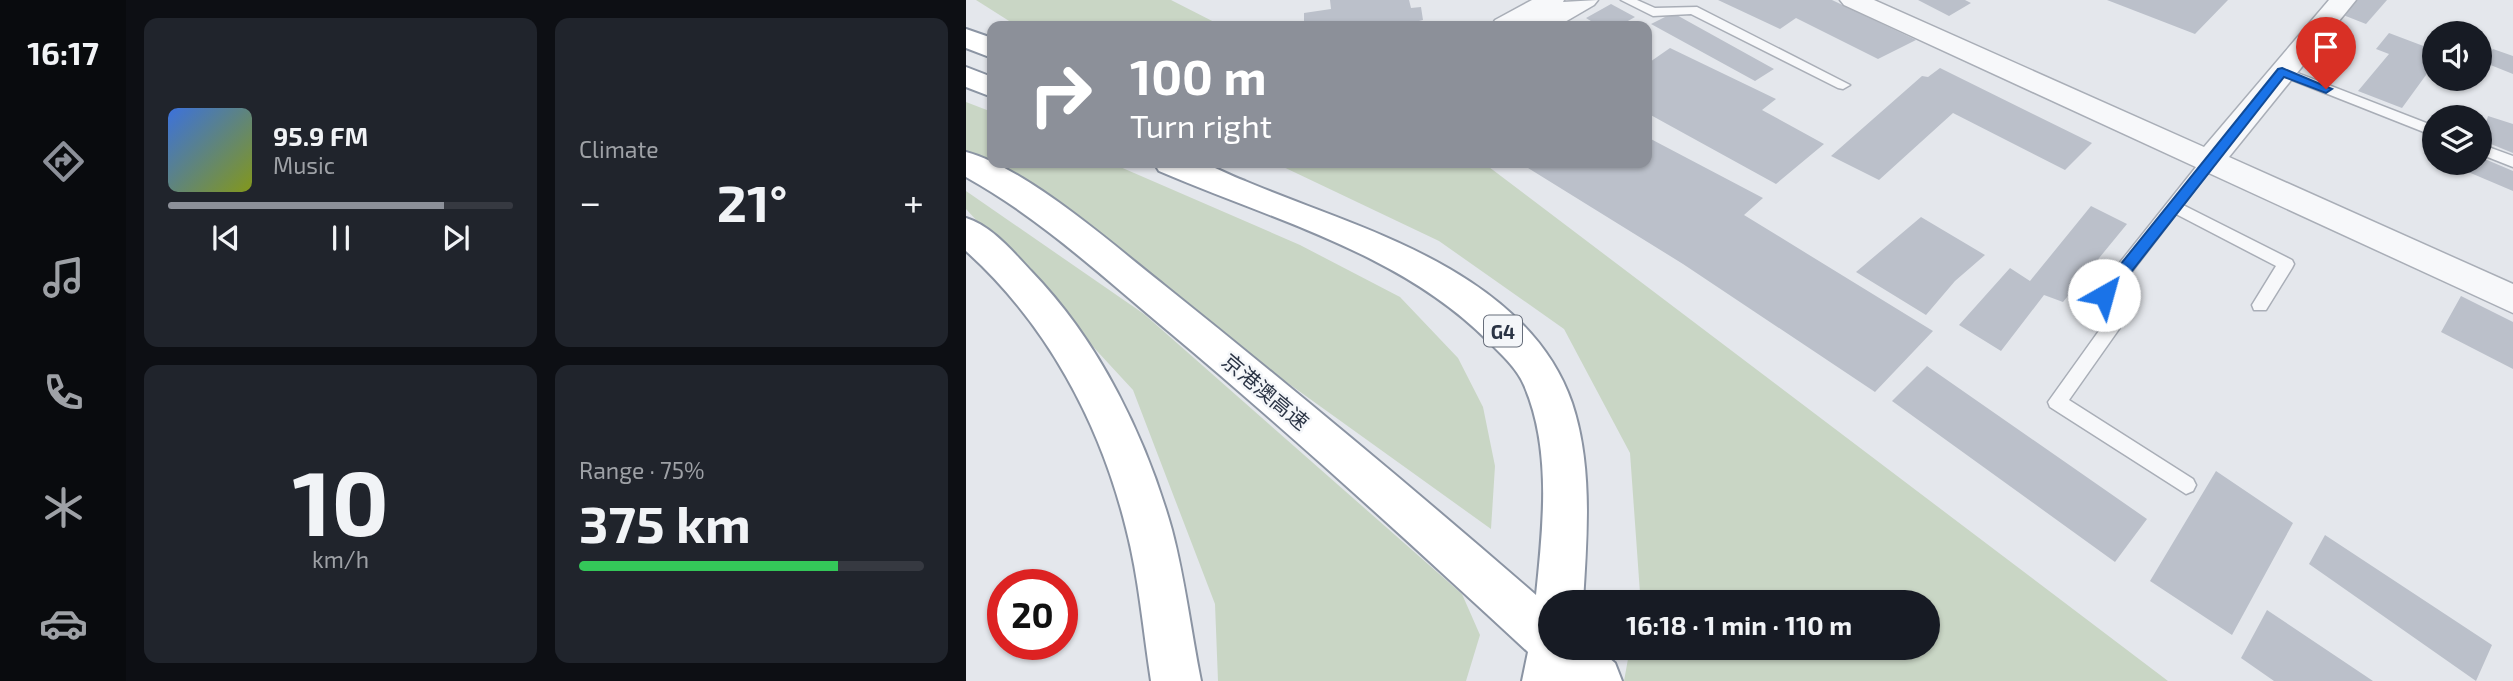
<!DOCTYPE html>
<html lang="en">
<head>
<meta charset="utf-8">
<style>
  :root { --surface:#171b24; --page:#20242c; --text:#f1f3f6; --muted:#9ea1a6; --line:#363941; --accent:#8c9099 }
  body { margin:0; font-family:"Exo 2","Noto Sans SC",sans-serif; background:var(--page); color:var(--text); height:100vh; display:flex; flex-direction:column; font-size:26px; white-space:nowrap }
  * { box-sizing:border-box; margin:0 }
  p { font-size:23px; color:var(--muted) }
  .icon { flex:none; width:38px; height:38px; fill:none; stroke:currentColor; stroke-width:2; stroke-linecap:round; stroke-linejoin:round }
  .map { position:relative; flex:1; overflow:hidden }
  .drawer { display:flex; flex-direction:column; gap:18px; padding:18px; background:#0d0f14; width:840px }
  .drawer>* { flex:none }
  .banner { position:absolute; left:21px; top:21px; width:665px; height:147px; border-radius:14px; box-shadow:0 2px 5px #0004; background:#8c9099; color:#fff; overflow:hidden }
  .fabs { position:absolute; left:1456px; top:21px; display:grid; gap:14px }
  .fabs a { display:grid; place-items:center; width:70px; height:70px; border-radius:50%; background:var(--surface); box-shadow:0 2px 5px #0004; font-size:35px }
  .speed { position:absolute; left:21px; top:569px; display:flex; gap:14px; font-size:35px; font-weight:700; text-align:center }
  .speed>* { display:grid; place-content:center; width:91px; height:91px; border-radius:50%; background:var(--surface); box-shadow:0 2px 5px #0004; line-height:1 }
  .speed .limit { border:10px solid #d22; background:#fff; color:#111 }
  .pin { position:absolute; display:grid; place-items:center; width:60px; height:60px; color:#fff; margin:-72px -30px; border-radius:50% 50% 50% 0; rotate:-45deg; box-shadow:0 0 7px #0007 }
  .pin .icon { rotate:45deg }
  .me { position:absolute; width:77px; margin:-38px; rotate:38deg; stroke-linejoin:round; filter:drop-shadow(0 0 5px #0008) }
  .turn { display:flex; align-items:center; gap:24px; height:147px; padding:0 28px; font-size:32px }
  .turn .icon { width:91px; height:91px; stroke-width:2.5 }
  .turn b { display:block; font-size:49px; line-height:60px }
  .big { font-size:52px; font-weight:700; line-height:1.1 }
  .drawer .card { flex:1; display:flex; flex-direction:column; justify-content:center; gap:10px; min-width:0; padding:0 24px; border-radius:14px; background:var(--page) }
  .drawer .dial { align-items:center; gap:0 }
  .dial b { font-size:91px; line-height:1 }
  .song { display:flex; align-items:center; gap:21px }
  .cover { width:84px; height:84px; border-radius:10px; background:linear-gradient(135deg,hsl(220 70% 55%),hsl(70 70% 35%)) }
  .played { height:7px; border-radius:4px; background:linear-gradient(90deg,var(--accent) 80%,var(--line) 80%) }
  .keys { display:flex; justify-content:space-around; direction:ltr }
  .heat { display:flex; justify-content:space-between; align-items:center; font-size:38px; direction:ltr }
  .charge { height:10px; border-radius:5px; background:linear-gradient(90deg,#34c759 75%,var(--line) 0) }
  .drawer .tiles { flex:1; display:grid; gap:18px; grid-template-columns:repeat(2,1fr) }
  .trip { position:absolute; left:572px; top:590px; width:402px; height:70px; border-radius:35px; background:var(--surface); box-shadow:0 2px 5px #0004; font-weight:700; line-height:70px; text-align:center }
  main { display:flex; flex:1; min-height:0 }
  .tabs { display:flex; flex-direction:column; width:126px; justify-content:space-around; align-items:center; background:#090b0e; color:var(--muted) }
  .tabs .icon { width:49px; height:49px }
  .tabs .on { color:var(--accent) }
  .tabs b { font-size:32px; color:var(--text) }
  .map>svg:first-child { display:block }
</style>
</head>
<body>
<main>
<nav class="tabs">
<b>16:17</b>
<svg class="icon on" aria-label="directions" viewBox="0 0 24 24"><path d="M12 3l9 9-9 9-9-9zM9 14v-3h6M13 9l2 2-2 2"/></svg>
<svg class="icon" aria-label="music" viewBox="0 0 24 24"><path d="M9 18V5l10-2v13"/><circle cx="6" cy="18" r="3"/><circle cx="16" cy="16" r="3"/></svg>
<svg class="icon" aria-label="phone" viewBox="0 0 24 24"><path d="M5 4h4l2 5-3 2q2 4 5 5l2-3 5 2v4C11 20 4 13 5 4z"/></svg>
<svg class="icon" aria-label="climate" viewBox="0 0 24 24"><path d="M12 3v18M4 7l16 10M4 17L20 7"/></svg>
<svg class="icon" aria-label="car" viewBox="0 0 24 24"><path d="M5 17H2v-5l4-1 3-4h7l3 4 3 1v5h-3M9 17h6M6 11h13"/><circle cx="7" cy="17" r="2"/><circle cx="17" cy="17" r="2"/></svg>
</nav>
<section class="drawer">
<div class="tiles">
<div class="card">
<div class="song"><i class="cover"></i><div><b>95.9 FM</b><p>Music</p></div></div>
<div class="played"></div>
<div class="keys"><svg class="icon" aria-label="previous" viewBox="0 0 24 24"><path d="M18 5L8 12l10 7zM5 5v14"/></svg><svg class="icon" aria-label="pause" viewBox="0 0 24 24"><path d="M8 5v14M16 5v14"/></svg><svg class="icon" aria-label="next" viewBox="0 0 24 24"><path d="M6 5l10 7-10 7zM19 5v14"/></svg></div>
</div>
<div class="card"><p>Climate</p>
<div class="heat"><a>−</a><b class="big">21°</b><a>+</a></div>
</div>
<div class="card dial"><b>10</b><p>km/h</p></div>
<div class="card"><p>Range · 75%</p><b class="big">375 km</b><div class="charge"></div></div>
</div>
</section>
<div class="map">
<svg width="1547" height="681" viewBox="0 0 1547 681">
  <rect width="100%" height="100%" fill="#e4e7ec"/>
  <path fill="#c9d6c5" d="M10,0H205L256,26H51Z
    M0,102L26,112V163H145L334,245L434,297L492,358L517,407L529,466L525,529L0,152Z
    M309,163L519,164L1202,681H658L664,648H962V602H673L674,593L664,453L598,329L473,241Z
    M0,191L178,314L496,594L514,635L500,681H252L249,604L167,390L0,209Z"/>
  <path fill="#bbc0ca" d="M364,0H443L445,8L455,7L457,20L432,26L430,24L414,26L411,24L338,26V13L365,9Z
    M752,0H866L950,40L912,59L830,18L814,29Z
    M952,0H999L1005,3L983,16Z
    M1141,0H1262L1229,34Z
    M1377,0H1421L1400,24L1367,11Z
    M645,4L669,17L653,26H633L620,18Z
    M707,13L808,69L789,81L685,24Z
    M1423,33L1468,50V64L1436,108L1392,91L1423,54L1410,49Z
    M704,48L810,99L796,110L858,144L810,184L681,113V64Z
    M1527,49L1547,56V74L1517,62Z
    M974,68L1126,143L1099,170L987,113L913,180L865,156L956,76L962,77Z
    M1522,116L1547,124V153L1515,140Z
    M681,137L797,198L778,215L967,331L909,392L717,264L554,163H681Z
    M1514,157L1547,171V191L1481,163H1514Z
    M1125,206L1161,224L1097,302L1078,295L1035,351L993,325L1044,268L1064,281Z
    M955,217L1019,255L989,281L960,315L890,272Z
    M1495,296L1547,322V369L1475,332Z
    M961,366L1181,519L1149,562L926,401Z
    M1250,471L1327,523L1266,635L1184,581Z
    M1359,535L1526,645L1510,681L1343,564Z
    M1301,610L1407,681H1308L1275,658Z"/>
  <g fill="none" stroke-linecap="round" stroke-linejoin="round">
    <defs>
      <path id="lane" d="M655,0H671L689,8L731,7L884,85L877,89L872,88L725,14L687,16Z
        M1316,67L1468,126V136L1311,74L1309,71Z
        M1514,144L1547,156V167L1514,154Z
        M1243,156L1250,161L1217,205L1326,260L1328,264L1326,268L1300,310H1288L1286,305L1310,266L1210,214L1147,296L1158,322L1103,400L1227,479L1230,485L1227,491L1220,494L1084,407L1082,402L1140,321L1130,295L1132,290L1238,157Z"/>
      <path id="street" d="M566,0H598L597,2L632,0L628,5L592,26H560L561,24L525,26L529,20Z
        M874,0H908L1238,147L1363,0H1390L1263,157L1547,284V313L878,5Z"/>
      <path id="highway" d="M0,29L26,38V58L0,48Z
        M0,67L26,77V97L0,87Z
        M0,152C62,169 147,245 198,285C324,386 448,489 570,595C577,527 586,449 558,385C551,368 534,353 521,340C433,252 304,219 193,171L188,163C202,162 221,160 235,163C250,167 265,176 279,181C305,192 332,202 358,212C453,248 570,298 606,403C627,466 621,536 617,602H584V648H631L649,663L656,681H556L562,652C444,543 325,434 202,331C137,277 74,218 0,177Z
        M0,218C26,226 47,252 65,271C133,341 180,437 206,530C219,579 225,631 235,681H185C177,630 173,578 160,528C134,423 81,324 0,251Z"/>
    </defs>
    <use href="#lane" stroke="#a9aeb7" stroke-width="3"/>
    <use href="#street" stroke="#a9aeb7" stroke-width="3"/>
    <use href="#highway" stroke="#8b94a3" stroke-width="4"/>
    <use href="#lane" fill="#f7f8fa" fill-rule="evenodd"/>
    <use href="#street" fill="#f7f8fa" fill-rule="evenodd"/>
    <use href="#highway" fill="#fff" fill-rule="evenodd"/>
  </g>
  <path fill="#1a73e8" stroke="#114b97" stroke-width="2" d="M1316,68L1366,89L1360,93L1318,77L1144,299H1133L1131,295L1133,291L1312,69Z"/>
  <g text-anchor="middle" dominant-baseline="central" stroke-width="5" stroke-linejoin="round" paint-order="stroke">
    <rect fill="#f4f6f9" stroke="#676e7b" stroke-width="2" x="518" y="315.5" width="38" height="31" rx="5"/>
    <g font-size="19" font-weight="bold" fill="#2b3445">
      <text x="537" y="331">G4</text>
    </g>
    <g font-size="21" fill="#2b3445" stroke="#f4f6f9">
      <text transform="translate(300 391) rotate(40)">京港澳高速</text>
    </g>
  </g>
</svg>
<div class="fabs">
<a><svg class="icon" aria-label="sound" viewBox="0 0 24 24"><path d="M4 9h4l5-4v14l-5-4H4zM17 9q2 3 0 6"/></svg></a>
<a><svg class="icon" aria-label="layers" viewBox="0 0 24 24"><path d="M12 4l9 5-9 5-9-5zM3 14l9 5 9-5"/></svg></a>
</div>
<div class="speed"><div class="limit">20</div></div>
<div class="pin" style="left:1360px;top:89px;background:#d93025"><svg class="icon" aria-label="arrive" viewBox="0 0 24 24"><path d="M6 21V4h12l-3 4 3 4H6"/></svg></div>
<svg class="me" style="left:1138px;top:295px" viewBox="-20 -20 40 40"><circle r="19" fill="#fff"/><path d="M0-13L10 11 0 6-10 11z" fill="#1a73e8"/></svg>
<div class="trip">16:18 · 1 min · 110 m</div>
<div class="banner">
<div class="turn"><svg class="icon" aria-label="right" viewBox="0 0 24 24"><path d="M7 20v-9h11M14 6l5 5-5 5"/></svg><div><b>100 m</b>Turn right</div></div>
</div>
</div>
</main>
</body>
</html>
